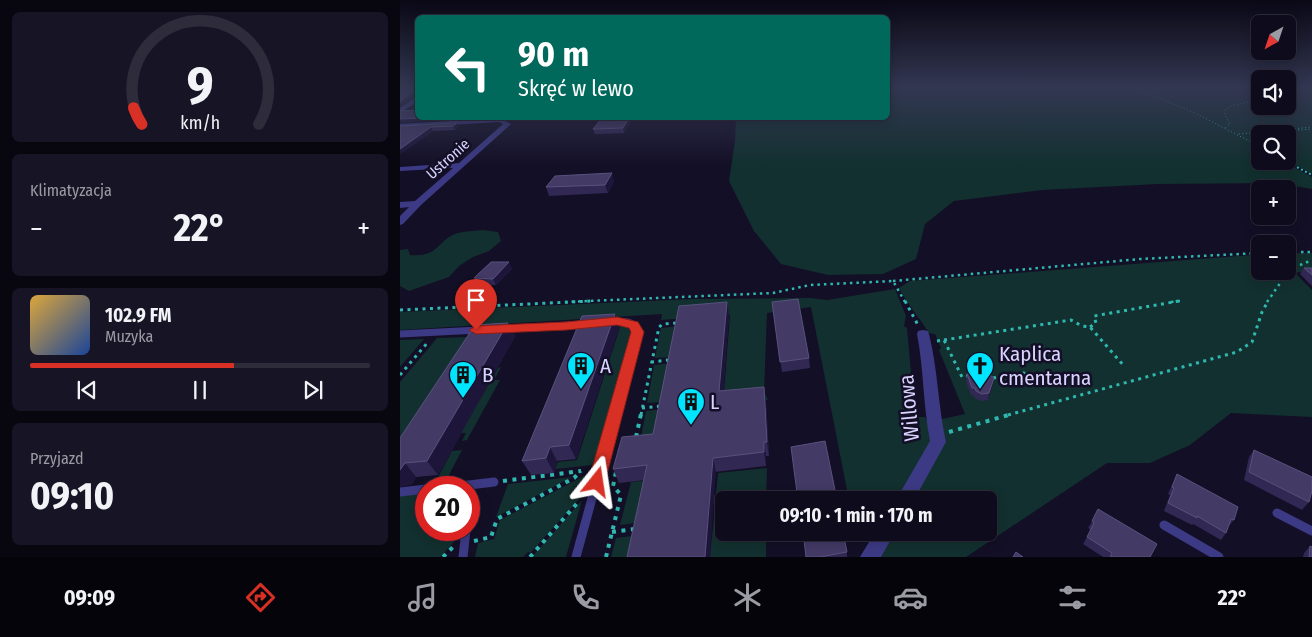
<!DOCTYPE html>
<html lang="pl">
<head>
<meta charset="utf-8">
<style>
  :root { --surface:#0e0b1c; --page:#171425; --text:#f1f3f6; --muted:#9b9ba3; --line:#2e2b3b; --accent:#d93025 }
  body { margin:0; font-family:"Fira Sans Condensed",sans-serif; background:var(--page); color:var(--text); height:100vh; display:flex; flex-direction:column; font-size:19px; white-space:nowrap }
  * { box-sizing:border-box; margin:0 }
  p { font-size:16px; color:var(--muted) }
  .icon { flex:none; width:28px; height:28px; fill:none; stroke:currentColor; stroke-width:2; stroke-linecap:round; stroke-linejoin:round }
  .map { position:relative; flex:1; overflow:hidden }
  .drawer { display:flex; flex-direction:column; gap:12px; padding:12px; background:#08060f; width:400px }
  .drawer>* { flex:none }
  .hud { position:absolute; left:15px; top:15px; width:475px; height:105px; border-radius:8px; box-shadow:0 2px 12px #0003,0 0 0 1px var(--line); background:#00695c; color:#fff; overflow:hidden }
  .needle { width:32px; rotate:220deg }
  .controls { position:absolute; left:851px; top:15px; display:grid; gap:10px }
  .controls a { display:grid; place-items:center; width:45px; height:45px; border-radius:8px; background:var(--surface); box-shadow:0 2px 12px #0003,0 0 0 1px var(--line); font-size:25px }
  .speed { position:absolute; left:15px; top:476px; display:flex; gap:10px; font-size:25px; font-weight:700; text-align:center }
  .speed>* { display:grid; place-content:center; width:65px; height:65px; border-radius:50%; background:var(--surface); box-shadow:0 2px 12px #0003,0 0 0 1px var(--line); line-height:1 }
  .speed .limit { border:8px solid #d22; background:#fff; color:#111 }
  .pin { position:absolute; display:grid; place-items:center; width:42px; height:42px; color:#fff; margin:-51px -21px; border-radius:50% 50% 50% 0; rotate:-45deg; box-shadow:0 0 5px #0007 }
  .pin .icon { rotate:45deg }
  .me { position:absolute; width:55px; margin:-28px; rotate:15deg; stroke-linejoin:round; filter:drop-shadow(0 0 4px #0008) }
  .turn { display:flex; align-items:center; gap:18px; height:105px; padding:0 20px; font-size:22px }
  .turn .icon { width:65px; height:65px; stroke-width:2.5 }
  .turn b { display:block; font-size:35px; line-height:42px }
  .big { font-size:38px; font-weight:700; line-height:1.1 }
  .drawer .tile { flex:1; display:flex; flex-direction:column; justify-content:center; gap:8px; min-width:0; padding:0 18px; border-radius:8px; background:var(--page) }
  .drawer .dial { align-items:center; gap:0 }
  .dial svg { height:130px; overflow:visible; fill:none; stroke:var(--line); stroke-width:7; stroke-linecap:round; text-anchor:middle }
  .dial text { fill:var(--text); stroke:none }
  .song { display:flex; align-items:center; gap:15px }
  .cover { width:60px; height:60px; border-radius:8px; background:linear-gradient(135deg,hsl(40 70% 55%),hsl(220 70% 35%)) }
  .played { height:5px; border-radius:2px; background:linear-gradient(90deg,var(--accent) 60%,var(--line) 60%) }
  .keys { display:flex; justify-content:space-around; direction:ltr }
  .heat { display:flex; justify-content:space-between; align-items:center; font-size:28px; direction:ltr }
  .trip { position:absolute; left:315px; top:491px; width:282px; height:50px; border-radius:8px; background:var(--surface); box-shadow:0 2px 12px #0003,0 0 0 1px var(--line); font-weight:700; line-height:50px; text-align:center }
  .tab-bar { display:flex; height:80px; justify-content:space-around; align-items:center; background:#06040b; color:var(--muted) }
  .tab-bar .icon { width:35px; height:35px }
  .tab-bar .selected { color:var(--accent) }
  .tab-bar b { font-size:22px; color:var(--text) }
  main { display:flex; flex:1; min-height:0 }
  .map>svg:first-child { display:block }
</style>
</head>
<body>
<main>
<section class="drawer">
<div class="tile dial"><svg viewBox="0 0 100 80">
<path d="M14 69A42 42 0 1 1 86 69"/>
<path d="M14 69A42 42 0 0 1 9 59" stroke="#d93025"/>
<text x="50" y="56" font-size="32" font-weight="700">9</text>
<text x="50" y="72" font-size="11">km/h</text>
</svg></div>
<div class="tile"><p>Klimatyzacja</p>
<div class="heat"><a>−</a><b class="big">22°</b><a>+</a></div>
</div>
<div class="tile">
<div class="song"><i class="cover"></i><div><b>102.9 FM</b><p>Muzyka</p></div></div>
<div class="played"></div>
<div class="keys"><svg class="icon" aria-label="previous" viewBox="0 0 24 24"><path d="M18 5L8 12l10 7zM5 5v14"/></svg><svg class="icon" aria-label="pause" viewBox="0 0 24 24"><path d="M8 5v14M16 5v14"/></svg><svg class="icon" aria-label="next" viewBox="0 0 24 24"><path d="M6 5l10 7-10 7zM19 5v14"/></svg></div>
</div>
<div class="tile"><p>Przyjazd</p><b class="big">09:10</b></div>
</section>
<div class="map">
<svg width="912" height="557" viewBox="0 0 912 557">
  <rect width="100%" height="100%" fill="#130f26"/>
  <path fill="#12302f" d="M488,87H860V106H888V87H912V174L887,161L888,134H860V146L854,142H850L860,148V161H883L912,177V189L876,183L758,184L642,190L554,201L525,224L516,259L483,274L428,275L381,264L354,231L329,181L335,141L336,118H488Z
    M83,230L98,232L101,241L89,251L73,257L59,266L49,277L9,291L0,286V250L8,249L10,255C39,257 35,243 55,234C63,231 74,231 83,230Z
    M888,253H912V273L894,272L912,290V417L831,413L790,445L750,463H707L566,557H474L490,533L589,532V500H508L538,420L565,414L539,350L541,348L535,334L529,333C520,318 507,304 499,288L510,281L852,255L860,254V271H888Z
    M495,289L506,316L504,326L507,328L515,417H525L533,432L534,440L500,500H449L411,307L367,313L364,392L368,400L323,404L330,315L261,320L262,314L0,330V312L293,299L410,298L427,300Z
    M221,325L228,327L231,334L193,465L155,469L158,462L177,460L220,327L206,328Z
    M280,326L274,357L255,358L261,328Z
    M68,337L0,468V382L37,338Z
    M24,339L0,367V340Z
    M273,363L265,402L247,403L254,365Z
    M101,367L94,380H100L67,440L62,441L66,433H61L98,368Z
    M264,409L257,446L239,448L246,411Z
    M62,450L49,475L36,481L52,451Z
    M367,468L366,500H324V532L366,533V557H310L318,473Z
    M190,475L184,494L130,553L128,552L123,557H75L78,543L94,539L100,520L184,476Z
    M172,477L96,517L108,484Z
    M250,480L242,522L220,525L231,482Z
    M26,491V530H53V543L40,557H0V495Z
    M182,500L166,557H132Z
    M240,535L236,557H211L216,538Z"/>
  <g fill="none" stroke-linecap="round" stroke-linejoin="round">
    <path stroke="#2fb8b0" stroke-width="1" stroke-dasharray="1 2.5" stroke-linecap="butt" d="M732,87L797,114L853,143
      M888,89H912
      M825,128L830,124L825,115V110L831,106L853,101L860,91
      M884,131L912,129
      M839,134L912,127"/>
    <path stroke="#2fb8b0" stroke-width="2" stroke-dasharray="2 2.5" stroke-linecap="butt" d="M851,142L860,147
      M885,161L912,175"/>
    <path stroke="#2fb8b0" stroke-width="2.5" stroke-dasharray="2.5 4" stroke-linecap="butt" d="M888,252H912
      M888,270L912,260
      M493,281L740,259L860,253
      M165,302L373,293L410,285L493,281L505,302
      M771,302L780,301
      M867,302L883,279L886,271"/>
    <path stroke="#2fb8b0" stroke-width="3" stroke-dasharray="3 4.5" stroke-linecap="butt" d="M505,301L518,325
      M0,310L192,301
      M690,327L696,323L694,316L779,301
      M544,340L671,320L682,326L690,327L724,366
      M537,341L544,340L562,377L568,376
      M251,362L269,360
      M0,375L28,342
      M593,378L624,373L631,384
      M242,408L261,406
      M241,415L259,327L263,324L278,323
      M608,415L837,352L852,342L862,312L868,301"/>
    <path stroke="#2fb8b0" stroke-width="4" stroke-dasharray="4 5.5" stroke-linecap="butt" d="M549,432L612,414
      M236,437L241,414
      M103,481L181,471
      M212,532L235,529
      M74,541L91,537L97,519L174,478L181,471
      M43,557L54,546
      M130,557L180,500
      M206,557L221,495L213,486L216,472"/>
    <path stroke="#3d3a85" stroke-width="7" d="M211,322H228L234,325L237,332L214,415
      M104,329L184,324
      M0,334L79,330"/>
    <path stroke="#3d3a85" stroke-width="9" d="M44,488L94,482
      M0,492L26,489
      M877,513L912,531
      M764,525L819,557
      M63,557L66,530
      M176,557L215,414"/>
    <path fill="#3d3a85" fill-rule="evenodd" d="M18,96V101L0,113V108Z
      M100,118L111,124L21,205L3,224L0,225V216L9,207L0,208V202L15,201L53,168L0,171V167L59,163L103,124L99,122L0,128V124Z
      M523,330L528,331L529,334C538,370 538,406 546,442L514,500H496L530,441C523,406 524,370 517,334L518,331Z
      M475,532H495L481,557H460Z"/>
  </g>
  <path fill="#312854" d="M233,119L224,133L195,134L193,129Z
    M57,123L59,126L55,130L33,131L0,154V126Z
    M214,181L208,193L149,196L146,187Z
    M904,268H912V286L900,274Z
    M112,269L96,285H78L74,278Z
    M372,302L409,358L410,368L382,372Z
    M329,315L323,391L364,387L366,401L369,456H366V466L219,483L213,469L253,434Z
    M108,323L115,336L38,475L16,477L12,484L0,487V438Z
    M219,327L176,459L157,461L154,473L131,475L122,461Z
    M567,374L593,385L588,400L581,401L575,398L573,395H571L566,382Z
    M854,450L909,502L902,510L844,480L849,457Z
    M777,474L834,520L828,527L826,533L821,540L793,524L792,525L764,511L770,495L768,494Z
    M692,521L750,557H703L683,544L691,530L688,528Z
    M910,546L912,557H903L904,553Z
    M447,552V557H406Z"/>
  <path fill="#1d163a" d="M18,88V92L0,105V101Z
    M21,118H78L0,123V119Z
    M229,118H232L233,119L224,133L223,128Z
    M57,123L59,126L55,130L53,126Z
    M31,127L33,131L0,154V149Z
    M212,173L214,181L208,193L205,185Z
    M109,262L112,269L96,285L93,279Z
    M327,302L329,315L322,405L319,391Z
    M215,314L219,327L176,459L169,445Z
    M108,323L115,336L38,475L27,461Z
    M594,378L593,385L588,400L589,393Z
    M364,387L366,401L369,456L367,442Z
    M364,442L366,456V466L364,452Z
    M150,447L157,461L154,473L146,458Z
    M313,458L316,472L310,557H305Z
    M5,463L16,477L12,484L0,487V470Z"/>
  <path fill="#433a66" stroke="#5a527e" d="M0,87H18V88L0,101Z
    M18,110V118H21L0,119V111Z
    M202,118H229L223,128L193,129Z
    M57,123L53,126L31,127L0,149V126Z
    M212,173L205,185L146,187L155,176Z
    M91,262H109L93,279L74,278Z
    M904,268H912V275Z
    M398,299L409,358L380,362L372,302Z
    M327,302L319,391L364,387L367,442H364V452L313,458L305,557H227L247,465L213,469L222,437L253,434L279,306Z
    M215,314L169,445L150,447L146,458L122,461L182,316Z
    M108,323L27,461L5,463L0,470V438L75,325Z
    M586,372L594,378L589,393L582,394L576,391L575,388H572L567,374Z
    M425,441L437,500H398L391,447Z
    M854,450L912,477V491L909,502L849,472Z
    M777,474L838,507L834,520L831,519L826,533L797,516V518L768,503L774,488L772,487Z
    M698,509L757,544L750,557H710L712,553L687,537L694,523L692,521Z
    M403,532H443L447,552L420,557H406Z
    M910,546L912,547V557H909Z
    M616,552L623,557H613Z"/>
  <linearGradient id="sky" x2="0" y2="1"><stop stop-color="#0a0815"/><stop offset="0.53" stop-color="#333752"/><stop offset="1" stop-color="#333752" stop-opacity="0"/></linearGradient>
  <rect width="912" height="165" fill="url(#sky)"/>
  <path fill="#d93025" stroke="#8d1f18" d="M217,317L238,322L244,332L205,482L203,487L197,490L191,487L188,482L231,332L229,328L217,325L166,330L76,334L69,330L76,326L166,322Z"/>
  <defs>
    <symbol id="building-pin" viewBox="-11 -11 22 30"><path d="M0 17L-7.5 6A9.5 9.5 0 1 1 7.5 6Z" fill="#00e5ff" stroke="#130f26"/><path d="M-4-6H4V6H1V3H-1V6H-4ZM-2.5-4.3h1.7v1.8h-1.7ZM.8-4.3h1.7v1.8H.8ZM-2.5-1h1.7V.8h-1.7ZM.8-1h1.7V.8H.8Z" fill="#111"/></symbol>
    <symbol id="church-pin" viewBox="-11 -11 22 30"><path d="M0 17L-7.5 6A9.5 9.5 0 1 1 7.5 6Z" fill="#00e5ff" stroke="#130f26"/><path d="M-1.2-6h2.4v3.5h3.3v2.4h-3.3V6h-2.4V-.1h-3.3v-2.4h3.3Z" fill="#111"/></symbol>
  </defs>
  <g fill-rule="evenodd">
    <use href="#building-pin" x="165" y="350" width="32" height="43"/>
    <use href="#church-pin" x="564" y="350" width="32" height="43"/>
    <use href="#building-pin" x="47" y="359" width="32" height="43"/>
    <use href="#building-pin" x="275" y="386" width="32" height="43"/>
  </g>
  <g text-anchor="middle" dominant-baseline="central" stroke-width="5" stroke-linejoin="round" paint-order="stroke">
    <g font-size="15" fill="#d9d4ff" stroke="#130f26">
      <text transform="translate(48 159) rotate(-42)">Ustronie</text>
    </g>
    <g font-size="21" fill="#d9d4ff" stroke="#130f26" text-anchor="start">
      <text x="599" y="354">Kaplica<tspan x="599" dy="24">cmentarna</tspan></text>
      <text x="200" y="366">A</text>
      <text x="82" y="375">B</text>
      <text x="310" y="402">L</text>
    </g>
    <g font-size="21" fill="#d9d4ff" stroke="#130f26">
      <text transform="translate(509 408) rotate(-95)">Willowa</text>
    </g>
  </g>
</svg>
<div class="controls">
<a><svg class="needle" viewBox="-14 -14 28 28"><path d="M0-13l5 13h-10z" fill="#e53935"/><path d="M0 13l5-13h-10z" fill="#9b9ba3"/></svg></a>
<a><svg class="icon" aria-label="sound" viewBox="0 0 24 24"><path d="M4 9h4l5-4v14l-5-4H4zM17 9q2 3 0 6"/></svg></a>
<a><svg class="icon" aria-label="search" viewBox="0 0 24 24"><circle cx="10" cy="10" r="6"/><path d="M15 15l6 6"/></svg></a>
<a>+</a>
<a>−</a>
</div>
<div class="speed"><div class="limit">20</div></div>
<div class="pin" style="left:76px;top:330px;background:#d93025"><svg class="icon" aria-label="arrive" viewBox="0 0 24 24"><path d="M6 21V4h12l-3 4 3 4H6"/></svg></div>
<svg class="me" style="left:197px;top:482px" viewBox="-20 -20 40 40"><path d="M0-17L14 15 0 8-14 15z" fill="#d93025" stroke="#fff" stroke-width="4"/></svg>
<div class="trip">09:10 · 1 min · 170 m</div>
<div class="hud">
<div class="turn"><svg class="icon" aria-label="left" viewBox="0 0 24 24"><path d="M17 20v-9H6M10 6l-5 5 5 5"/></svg><div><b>90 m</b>Skręć w lewo</div></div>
</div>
</div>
</main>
<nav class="tab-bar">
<b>09:09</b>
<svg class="icon selected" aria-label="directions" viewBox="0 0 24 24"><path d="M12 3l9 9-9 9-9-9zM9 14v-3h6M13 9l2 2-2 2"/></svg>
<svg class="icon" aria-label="music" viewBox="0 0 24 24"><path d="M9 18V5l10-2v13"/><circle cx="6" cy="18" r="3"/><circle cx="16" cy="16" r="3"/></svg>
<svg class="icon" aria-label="phone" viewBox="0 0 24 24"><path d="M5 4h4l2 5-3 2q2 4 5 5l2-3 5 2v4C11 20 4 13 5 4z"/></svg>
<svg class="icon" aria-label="climate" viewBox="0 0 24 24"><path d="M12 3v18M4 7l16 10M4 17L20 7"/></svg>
<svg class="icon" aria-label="car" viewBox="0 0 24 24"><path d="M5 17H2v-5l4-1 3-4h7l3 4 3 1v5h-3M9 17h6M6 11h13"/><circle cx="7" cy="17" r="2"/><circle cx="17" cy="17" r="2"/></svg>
<svg class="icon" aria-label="filters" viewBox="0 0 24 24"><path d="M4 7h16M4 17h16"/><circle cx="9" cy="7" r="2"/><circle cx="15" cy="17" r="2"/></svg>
<b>22°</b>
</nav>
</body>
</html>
